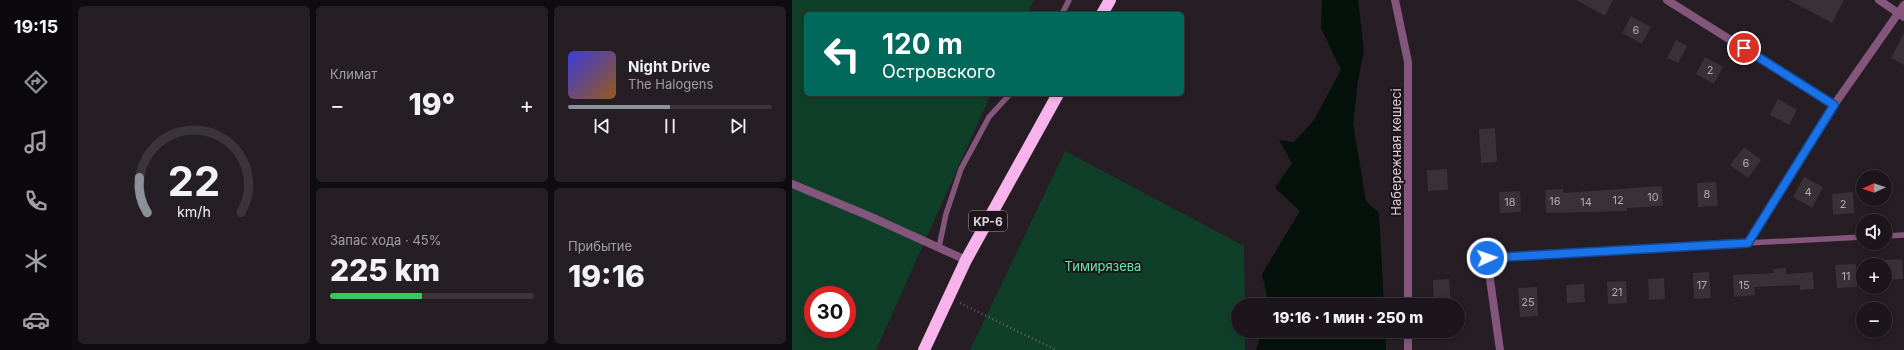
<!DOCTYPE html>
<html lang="ru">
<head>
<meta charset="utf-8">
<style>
  :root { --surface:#1c161c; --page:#251f25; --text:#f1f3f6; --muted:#a09fa3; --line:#3a353b; --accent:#8c9099 }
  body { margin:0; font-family:Inter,sans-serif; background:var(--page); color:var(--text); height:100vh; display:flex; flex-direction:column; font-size:15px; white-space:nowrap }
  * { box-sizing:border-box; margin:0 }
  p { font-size:13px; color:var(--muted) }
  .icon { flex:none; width:22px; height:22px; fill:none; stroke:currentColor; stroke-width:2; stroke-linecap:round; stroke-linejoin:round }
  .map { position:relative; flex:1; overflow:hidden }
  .drawer { display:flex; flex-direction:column; gap:6px; padding:6px; background:#0f0c0f; width:720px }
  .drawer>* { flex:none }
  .guide { position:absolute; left:12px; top:12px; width:380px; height:84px; border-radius:6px; box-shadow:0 2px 6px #0003,0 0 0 1px var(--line); background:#00695c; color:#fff; overflow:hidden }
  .needle { width:26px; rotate:267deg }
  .fabs { position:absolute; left:1064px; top:170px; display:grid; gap:8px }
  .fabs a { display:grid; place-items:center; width:36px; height:36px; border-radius:50%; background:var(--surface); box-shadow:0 2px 6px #0003,0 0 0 1px var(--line); font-size:20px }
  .speed { position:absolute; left:12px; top:286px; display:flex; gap:8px; font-size:20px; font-weight:700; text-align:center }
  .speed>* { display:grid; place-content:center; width:52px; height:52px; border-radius:50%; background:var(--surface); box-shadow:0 2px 6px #0003,0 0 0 1px var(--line); line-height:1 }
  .speed .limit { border:6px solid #d22; background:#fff; color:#111 }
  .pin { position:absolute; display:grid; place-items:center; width:34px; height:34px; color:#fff; margin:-17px; border:2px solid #fff; border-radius:50%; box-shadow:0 1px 4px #0007 }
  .me { position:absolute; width:44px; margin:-22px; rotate:87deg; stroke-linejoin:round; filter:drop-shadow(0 0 3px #0008) }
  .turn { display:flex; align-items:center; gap:14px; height:84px; padding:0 12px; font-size:18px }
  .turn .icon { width:52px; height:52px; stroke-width:2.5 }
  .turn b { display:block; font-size:28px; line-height:34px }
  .big { font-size:30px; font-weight:800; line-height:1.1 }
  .drawer .card { flex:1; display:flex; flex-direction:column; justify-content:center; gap:6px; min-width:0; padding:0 14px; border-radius:6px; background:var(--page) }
  .drawer .dial { align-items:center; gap:0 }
  .dial svg { height:104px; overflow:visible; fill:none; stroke:var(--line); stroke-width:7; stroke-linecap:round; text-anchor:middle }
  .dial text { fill:var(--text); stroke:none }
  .song { display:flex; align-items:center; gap:12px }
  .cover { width:48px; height:48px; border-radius:6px; background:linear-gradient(135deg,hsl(240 70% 55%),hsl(30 70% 35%)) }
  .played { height:4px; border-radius:2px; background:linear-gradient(90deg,var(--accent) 50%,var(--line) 50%) }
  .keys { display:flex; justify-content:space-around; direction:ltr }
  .heat { display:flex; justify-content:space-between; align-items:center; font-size:22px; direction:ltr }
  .charge { height:6px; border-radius:3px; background:linear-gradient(90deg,#34c759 45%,var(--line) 0) }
  .drawer .tiles { flex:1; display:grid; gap:6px; grid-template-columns:repeat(3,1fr) }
  .card:first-child { grid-row:span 2 }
  .trip { position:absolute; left:439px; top:298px; width:234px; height:40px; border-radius:20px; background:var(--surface); box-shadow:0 2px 6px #0003,0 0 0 1px var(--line); font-weight:800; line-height:40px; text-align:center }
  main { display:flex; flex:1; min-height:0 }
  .dock { display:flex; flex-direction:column; width:72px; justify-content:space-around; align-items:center; background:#0b090b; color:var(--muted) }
  .dock .icon { width:28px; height:28px }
  .dock .current { color:var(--accent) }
  .dock b { font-size:18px; color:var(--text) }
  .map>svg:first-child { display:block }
</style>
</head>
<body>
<main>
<nav class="dock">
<b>19:15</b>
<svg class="icon current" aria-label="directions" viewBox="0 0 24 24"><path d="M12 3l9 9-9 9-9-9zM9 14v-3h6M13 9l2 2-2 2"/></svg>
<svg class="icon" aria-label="music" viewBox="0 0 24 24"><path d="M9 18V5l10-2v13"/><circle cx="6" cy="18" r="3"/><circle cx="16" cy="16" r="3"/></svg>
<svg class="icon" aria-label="phone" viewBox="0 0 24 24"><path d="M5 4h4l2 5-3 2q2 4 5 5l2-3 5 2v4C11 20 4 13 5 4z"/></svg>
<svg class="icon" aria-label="climate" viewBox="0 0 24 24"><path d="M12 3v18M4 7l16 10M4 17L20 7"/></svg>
<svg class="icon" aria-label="car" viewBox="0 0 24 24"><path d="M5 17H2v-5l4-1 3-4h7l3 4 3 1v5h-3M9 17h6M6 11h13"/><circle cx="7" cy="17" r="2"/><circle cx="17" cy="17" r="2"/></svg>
</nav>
<section class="drawer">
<div class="tiles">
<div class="card dial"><svg viewBox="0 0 100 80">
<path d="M14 69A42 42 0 1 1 86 69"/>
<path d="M14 69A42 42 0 0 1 8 42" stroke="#8c9099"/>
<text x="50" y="56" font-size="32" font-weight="700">22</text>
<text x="50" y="72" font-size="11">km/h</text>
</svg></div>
<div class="card"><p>Климат</p>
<div class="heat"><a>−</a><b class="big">19°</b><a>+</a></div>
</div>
<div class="card">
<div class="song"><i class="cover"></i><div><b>Night Drive</b><p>The Halogens</p></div></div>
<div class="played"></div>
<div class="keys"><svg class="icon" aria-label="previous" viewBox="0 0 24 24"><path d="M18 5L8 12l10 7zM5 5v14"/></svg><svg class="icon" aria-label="pause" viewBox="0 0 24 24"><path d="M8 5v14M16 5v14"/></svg><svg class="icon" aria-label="next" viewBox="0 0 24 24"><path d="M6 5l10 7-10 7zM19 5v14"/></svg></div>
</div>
<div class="card"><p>Запас хода · 45%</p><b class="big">225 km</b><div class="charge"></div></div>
<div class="card"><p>Прибытие</p><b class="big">19:16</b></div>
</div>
</section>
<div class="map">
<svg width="1112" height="350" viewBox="0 0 1112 350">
  <rect width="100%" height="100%" fill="#261d25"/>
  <path fill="#0f3f29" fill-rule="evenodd" d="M0,0H242L235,14H14V94H199L84,350H0ZM21,295H55V329H21Z
    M273,151L452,246L453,305H446V331H453V350H178Z"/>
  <path fill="#05120b" d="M530,0H566L572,50L566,81L561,123L574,201L587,213L592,305H477L470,274L508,211L483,188L500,163L487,140L502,142L522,120L549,70L529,28Z
    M470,331H593L594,350H464Z"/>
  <path fill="#3a3038" d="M784,0H821L813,16Z
    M997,0H1052L1040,23Z
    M839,16L859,27L850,44L830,33Z
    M1112,33V65L1099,58Z
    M884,40L895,46L886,63L875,58Z
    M913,57L931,67L922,84L904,74Z
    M986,99L1005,110L997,125L978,115Z
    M703,128L705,162L689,163L687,129Z
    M952,147L969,160L956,178L938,165Z
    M655,169L656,190L636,191L635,170Z
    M1012,177L1031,187L1020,208L1001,197Z
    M924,182L926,206L906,207L905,183Z
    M870,186L871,206L835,208V211L754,213L753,190L771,189V193Z
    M728,191L729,212L708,213L707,192Z
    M1061,192L1062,213L1041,215L1040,194Z
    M1110,259L1111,279L1093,280V260Z
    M1064,264L1065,287L1045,288L1043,265Z
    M994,268V274L1021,272L1022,289L1008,290V285L962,287L963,295L942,297L941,275L982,273L981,269Z
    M917,272L919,298L902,299L901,273Z
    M872,278L873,299L857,300L856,279Z
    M657,279L659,304L642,305L641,280Z
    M834,281L835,303L816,304L815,282Z
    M792,284L793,302L775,303L774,285Z
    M745,287L746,316L728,317L726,288Z"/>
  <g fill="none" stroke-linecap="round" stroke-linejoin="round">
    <path stroke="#675f66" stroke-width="2.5" stroke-dasharray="1 3" stroke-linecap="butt" d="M168,303L264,350"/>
    <path stroke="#84567c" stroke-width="5.5" d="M270,14L277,0
      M1093,236L1112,235
      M956,243L1071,237
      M147,247L154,214L169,169L197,117L218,94"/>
    <path stroke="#84567c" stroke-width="8" d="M603,0L616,62V305
      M875,0L1042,105
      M1087,0L1112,17
      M0,184L77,216L174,260
      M616,350V331
      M708,350L695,258L956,243L1042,105L1112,5"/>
    <path stroke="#f8b3ec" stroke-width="12" d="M310,14L318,0
      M132,350L174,260L266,94"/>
  </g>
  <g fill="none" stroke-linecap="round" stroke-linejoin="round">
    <defs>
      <path id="route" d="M695,258L956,243L1042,105L952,48"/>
    </defs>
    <use href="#route" stroke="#114b97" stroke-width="10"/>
    <use href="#route" stroke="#1a73e8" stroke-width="7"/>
  </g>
  <g text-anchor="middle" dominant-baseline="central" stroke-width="4" stroke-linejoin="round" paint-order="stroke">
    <g font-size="11" fill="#b2aab1">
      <text x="844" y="30">6</text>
      <text x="918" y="70">2</text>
      <text x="954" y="163">6</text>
      <text x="1016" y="192">4</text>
      <text x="915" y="194">8</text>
      <text x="861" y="197">10</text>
      <text x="826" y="200">12</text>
      <text x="763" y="201">16</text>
      <text x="718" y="202">18</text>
      <text x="794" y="202">14</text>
      <text x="1051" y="204">2</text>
      <text x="1054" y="276">11</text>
      <text x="910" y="285">17</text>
      <text x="952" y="285">15</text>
      <text x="825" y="292">21</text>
      <text x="736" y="302">25</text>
    </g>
    <rect fill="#1d141b" stroke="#a19aa0" stroke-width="1" x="177" y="211" width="38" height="20" rx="3"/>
    <g font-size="12" font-weight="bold" fill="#dad3d9">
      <text x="196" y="221">KP-6</text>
    </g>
    <g font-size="13" fill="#dad3d9" stroke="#1d141b">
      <text transform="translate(604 152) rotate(-90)">Набережная көшесі</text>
    </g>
    <g font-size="13" fill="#60eaa9" stroke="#1d141b">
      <text x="311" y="266">Тимирязева</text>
    </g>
  </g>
</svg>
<div class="fabs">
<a><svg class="needle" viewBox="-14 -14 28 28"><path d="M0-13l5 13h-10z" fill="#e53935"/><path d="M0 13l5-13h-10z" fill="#a09fa3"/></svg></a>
<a><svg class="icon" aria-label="sound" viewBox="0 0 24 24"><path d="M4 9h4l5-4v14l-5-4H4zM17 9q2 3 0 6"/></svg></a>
<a>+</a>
<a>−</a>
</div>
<div class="speed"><div class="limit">30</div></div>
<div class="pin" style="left:952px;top:48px;background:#d93025"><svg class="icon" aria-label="arrive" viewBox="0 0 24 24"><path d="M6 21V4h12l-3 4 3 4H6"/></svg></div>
<svg class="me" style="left:695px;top:258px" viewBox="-20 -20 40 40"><circle r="17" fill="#1a73e8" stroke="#fff" stroke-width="3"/><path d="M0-11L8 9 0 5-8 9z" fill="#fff"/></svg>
<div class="trip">19:16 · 1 мин · 250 m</div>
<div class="guide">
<div class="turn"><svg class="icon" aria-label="left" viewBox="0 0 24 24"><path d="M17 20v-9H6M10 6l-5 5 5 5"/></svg><div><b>120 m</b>Островского</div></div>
</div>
</div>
</main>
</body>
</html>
